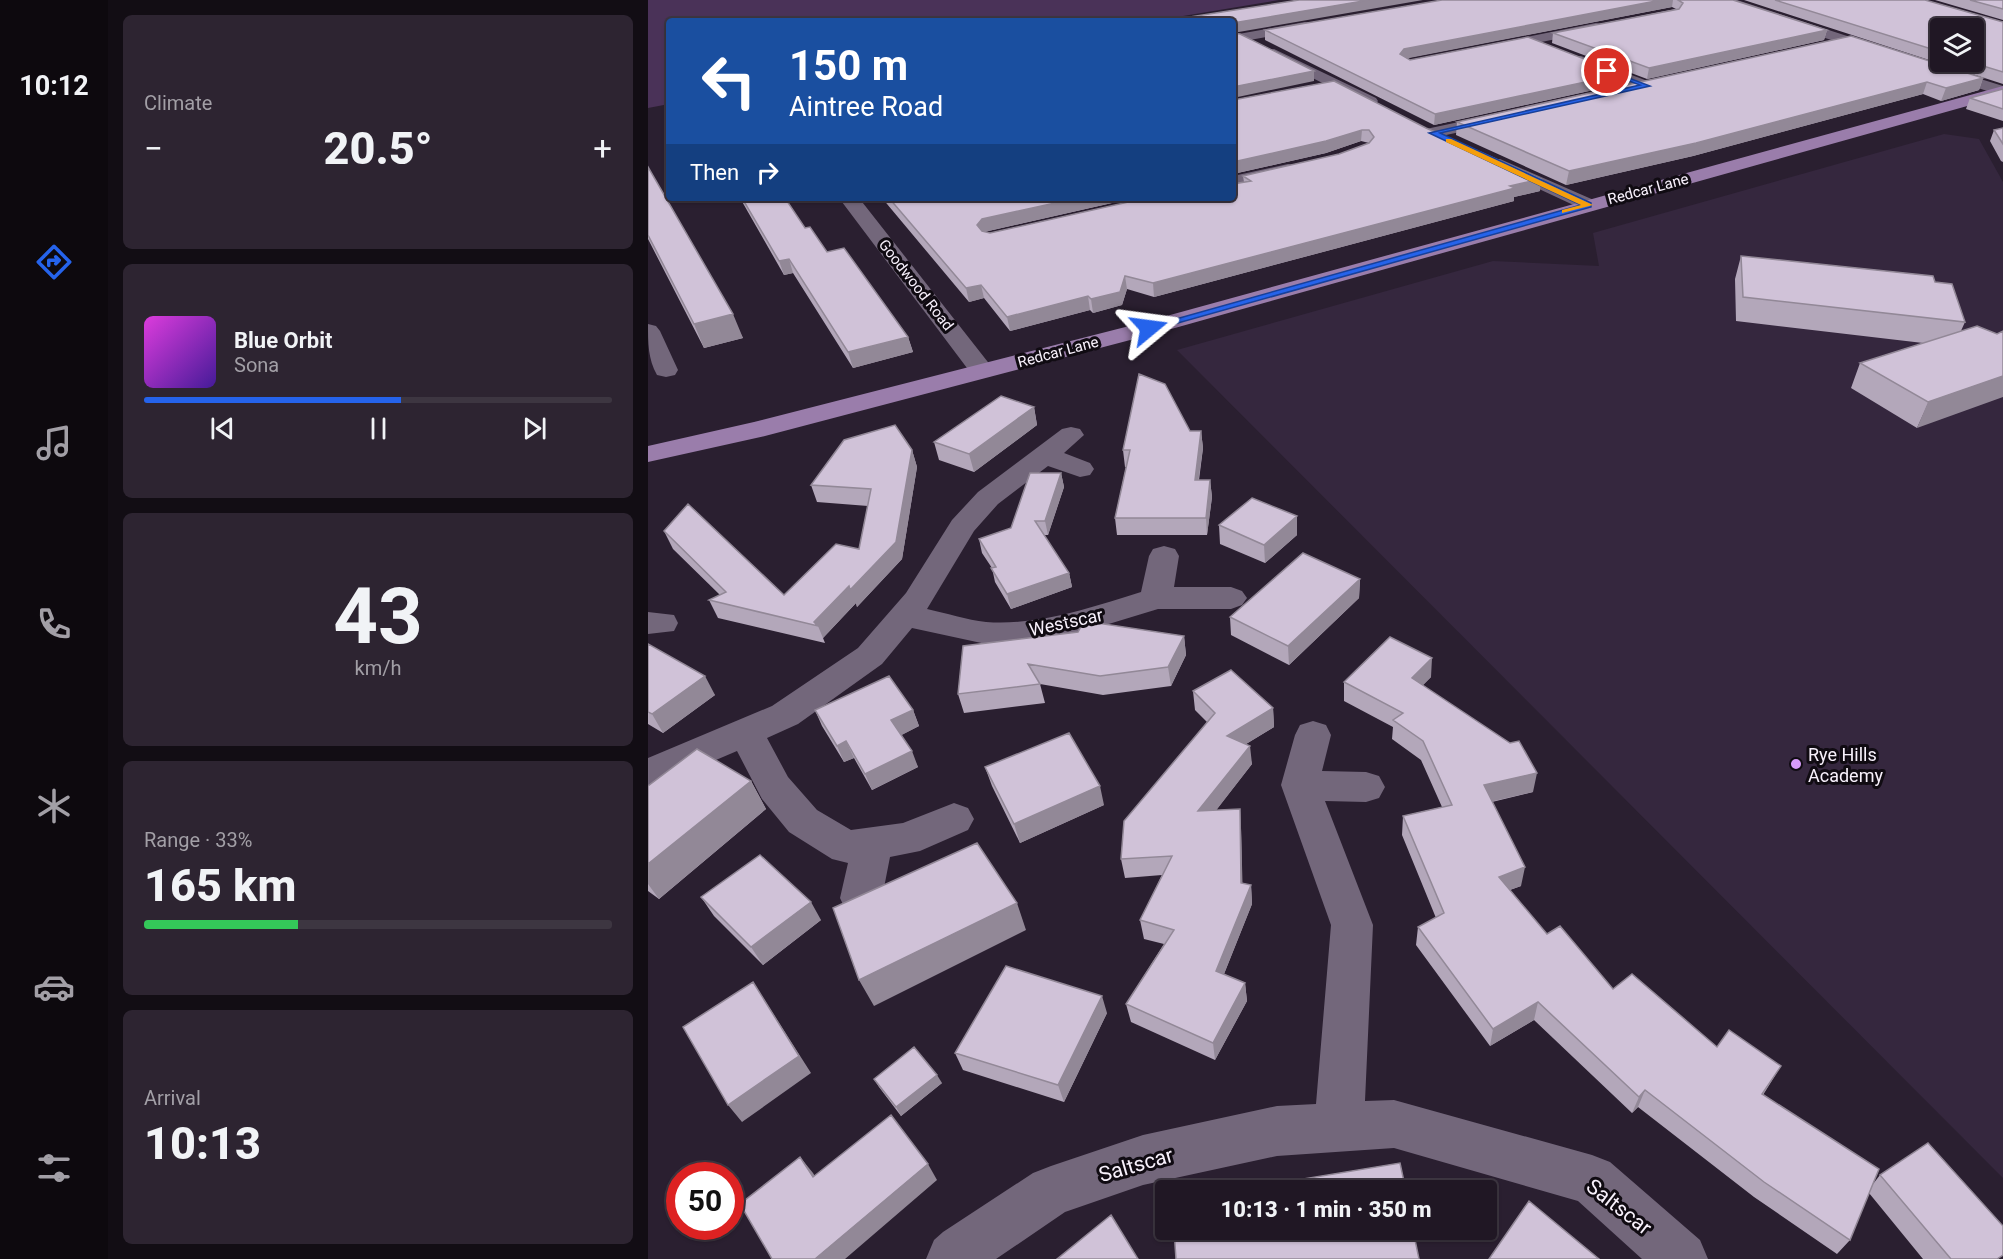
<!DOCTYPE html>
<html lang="en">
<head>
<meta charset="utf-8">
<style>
  :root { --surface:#201724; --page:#2d2431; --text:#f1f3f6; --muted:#a29fa6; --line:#3d3641; --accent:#2563eb }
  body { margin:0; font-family:Roboto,sans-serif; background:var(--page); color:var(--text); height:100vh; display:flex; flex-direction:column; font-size:22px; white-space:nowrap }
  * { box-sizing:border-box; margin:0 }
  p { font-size:20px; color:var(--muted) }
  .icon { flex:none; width:33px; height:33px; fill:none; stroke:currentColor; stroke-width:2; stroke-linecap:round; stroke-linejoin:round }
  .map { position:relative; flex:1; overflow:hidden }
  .panel { display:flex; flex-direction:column; gap:15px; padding:15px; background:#120d14; width:540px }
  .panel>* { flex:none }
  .guide { position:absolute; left:18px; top:18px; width:570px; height:183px; border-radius:6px; box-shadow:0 2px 4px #0004,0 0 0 2px var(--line); background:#1a4fa0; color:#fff; overflow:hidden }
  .fabs { position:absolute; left:1282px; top:18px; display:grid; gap:12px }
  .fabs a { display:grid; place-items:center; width:54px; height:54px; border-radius:6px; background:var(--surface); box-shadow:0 2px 4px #0004,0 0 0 2px var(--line); font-size:30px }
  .speed { position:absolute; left:18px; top:1162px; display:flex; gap:12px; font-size:30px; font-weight:700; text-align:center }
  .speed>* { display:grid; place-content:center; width:78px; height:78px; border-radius:50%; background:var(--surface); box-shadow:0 2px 4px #0004,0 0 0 2px var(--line); line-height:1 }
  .speed .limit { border:9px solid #d22; background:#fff; color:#111 }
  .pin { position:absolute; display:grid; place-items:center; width:51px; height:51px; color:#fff; margin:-26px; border:3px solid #fff; border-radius:50%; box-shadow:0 2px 6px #0007 }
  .me { position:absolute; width:66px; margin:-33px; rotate:74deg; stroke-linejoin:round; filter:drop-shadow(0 0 4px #0008) }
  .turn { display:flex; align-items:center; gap:21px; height:126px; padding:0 24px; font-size:27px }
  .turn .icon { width:78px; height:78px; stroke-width:2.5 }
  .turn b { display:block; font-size:42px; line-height:51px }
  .then { display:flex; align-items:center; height:57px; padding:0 24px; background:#0003; gap:12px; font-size:22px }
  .big { font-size:45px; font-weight:800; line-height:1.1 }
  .panel .tile { flex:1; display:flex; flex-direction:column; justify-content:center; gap:9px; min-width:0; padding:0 21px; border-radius:9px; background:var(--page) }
  .panel .dial { align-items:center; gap:0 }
  .dial b { font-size:78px; line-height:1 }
  .song { display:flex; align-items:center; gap:18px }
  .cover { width:72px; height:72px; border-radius:9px; background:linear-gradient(135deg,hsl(300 70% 55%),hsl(260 70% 35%)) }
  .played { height:6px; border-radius:3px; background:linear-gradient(90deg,var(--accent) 55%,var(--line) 55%) }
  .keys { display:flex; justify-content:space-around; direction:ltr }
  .heat { display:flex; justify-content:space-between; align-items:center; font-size:33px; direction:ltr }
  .charge { height:9px; border-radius:4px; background:linear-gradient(90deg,#34c759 33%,var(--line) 0) }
  .trip { position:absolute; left:507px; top:1180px; width:342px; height:60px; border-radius:6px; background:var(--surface); box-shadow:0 2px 4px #0004,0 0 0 2px var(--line); font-weight:800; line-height:60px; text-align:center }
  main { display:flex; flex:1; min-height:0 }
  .tabs { display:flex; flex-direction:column; width:108px; justify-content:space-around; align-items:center; background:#0d090e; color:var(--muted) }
  .tabs .icon { width:42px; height:42px }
  .tabs .active { color:var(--accent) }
  .tabs b { font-size:27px; color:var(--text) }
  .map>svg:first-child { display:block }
</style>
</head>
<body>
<main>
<nav class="tabs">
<b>10:12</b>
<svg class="icon active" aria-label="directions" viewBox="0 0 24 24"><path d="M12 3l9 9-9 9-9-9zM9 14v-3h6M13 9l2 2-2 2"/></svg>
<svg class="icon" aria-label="music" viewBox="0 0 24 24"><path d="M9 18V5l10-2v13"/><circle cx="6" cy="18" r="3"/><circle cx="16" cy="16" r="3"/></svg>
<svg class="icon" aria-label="phone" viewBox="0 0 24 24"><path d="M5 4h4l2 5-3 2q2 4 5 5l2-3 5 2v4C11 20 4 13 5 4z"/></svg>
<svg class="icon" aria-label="climate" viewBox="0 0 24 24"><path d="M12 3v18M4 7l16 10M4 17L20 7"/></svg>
<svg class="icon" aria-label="car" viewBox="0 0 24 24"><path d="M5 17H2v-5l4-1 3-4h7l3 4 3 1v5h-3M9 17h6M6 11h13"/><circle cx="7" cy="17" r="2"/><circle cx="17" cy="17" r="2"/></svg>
<svg class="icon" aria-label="filters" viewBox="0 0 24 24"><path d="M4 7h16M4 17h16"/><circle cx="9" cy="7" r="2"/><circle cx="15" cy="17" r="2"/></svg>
</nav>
<section class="panel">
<div class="tile"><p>Climate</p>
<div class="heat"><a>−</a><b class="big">20.5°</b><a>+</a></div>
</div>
<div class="tile">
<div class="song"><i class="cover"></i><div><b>Blue Orbit</b><p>Sona</p></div></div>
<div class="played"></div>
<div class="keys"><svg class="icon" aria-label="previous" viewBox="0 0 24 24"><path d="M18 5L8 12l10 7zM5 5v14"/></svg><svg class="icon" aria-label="pause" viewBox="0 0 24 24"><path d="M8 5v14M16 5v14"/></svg><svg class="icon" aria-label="next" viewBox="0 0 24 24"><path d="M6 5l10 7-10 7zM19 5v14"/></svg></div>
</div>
<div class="tile dial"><b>43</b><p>km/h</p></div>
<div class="tile"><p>Range · 33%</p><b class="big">165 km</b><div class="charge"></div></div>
<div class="tile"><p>Arrival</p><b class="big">10:13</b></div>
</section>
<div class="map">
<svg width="1355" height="1259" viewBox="0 0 1355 1259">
  <rect width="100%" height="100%" fill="#2a1f30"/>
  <path fill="#35273e" d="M1296,134L1331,139L1355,182V1178L529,350L845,261L951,266L945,233Z"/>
  <path fill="#4a3258" d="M0,0H631L505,21H21V104L0,108Z"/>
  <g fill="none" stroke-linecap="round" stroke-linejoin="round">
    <path fill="#73677b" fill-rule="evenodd" d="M1070,0H1089L1239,49L1241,52L1239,55H1229L1071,3Z
      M657,22L662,23L664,26L662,29L585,43V35Z
      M948,23L953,24L955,27L953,30L843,52L836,48L843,44Z
      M626,49L728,98L730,101L728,104H716L621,56L619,53L621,50Z
      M933,56L1005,83L1007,86L1005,89H993L928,63L926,60L928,57Z
      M1291,66L1355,86V96L1286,74L1283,71Z
      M853,113L861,118L859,122L784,138L778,137L775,133L778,129Z
      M852,159L948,201L951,205L948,209H934L846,168L843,164L846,160Z
      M640,164L646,165L649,169L646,173L585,188V176Z
      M191,198H211L343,366L346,371L343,376L334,378L325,376Z
      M0,324L8,326L12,331L30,370L27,375L18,377L9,375C0,359 0,343 0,324Z
      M423,427L432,429L436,435L416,453L442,463L446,469L442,475L432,477L400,466L350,504L326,531L279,609C298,613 319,620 338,622C391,626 444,607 493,592L501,556L505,549L516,546L527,549L531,556L526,587H583L594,591L599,598L594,605L583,609H510L441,630L389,642L338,644L264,628L234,664L150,724L119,738L140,777L169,810L203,830L255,823L306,803L320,808L326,819L320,830L272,851L242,857L234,898L228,911L213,916L198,911L192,898L200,863L184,859L141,832L114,799L89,751L0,789V758L124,706L210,648L258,593L304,520L330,492L414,429Z
      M0,612L26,615L30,623L26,631L0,634Z
      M665,721L678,725L683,735L674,771L718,772L731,776L737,787L731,798L718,802L677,801L725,925L717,1101L746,1100L944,1155L962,1162L1052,1240L1060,1259H994L930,1201L746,1148L629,1156L495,1185L417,1212L348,1259H278L286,1240L295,1232L385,1173L403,1166L495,1135L629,1106L668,1104L683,925L633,785L647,735L652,725Z"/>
    <path fill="#9a7dab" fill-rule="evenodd" d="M1355,86V96L509,333L117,436L0,462V446L106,422L493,323Z"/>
  </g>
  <path fill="#b3a7ba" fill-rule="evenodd" d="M794,0H1085L1179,30L1176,40L999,79L904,43L905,33L1028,9L1024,7L759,58L762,60L973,84L786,125L617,40V30Z
    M1096,0H1277L1355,22V84ZM1293,28L1326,62H1293Z
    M1287,0H1355V20Z
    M1203,36L1335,78L1331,90L1293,101L1275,94L1045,156L918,185L808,135L809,122Z
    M686,81L892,191L866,197V201L506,297L479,289L474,305L445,313L442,310L362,331L336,298L321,302L234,198H486L336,232L342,233L516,200L596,182L595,176L691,154L721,143L713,141L678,153L585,174V100Z
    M1355,89V121L1318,109L1322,98Z
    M1355,128V162L1353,161L1342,141L1346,130Z
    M0,167L95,338L56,348L0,239Z
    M92,198H137L157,228L260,337L265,352L205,368L145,273L136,275Z
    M1093,256L1287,282L1317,322L1269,428L1203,388L1212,363L1275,343L1088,321L1087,279Z
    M386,407L389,425L326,472L291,460L286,442Z
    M542,431H553L555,448L551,480H562L564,497L559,535H469L467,518L478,467H477L475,450Z
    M264,450L269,467L254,559L209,607L208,603L175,638L177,643L70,618L61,600L72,595L25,549L16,531L136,595L211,549L220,506L169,502L163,485Z
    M413,473L416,487L400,535H396L421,573L424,587L363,609L347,582L344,568L334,553L331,539L363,528Z
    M649,516V535L617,563L572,544L571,525Z
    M712,579L711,598L641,665L583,635L582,617Z
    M536,636L538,655L523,686L455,695L392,684L397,703L316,713L310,694L315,646Z
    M0,644L67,695L15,733L0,724Z
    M783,677L775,685L885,792L844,802L873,886L862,890L899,934L965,989L1069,1047L1133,1066L1115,1095L1225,1184L1232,1175L1351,1259H1275L1221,1193L1202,1240L1189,1254L1106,1197L990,1107L984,1113L886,1020L842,1046L768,945L770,927L788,918L754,835L755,816L794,807L773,760L744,739L745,727L696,701V682Z
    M545,691L625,708L626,727L598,744L604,764L568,810L593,828L594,883L603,885L604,904L576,974L597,983L599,1001L567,1060L483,1022L478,1004L516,944L496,939L492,920L514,875L477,878L473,859L559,722L547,710Z
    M167,710H265L271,726L253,735L270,767L224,790L206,758L196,762L174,726Z
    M337,767L456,805L372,843L344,786Z
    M103,781L118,809L11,899L0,891V786Z
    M53,897L173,920L115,965L66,916Z
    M459,1013L416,1102L315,1070L307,1053Z
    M226,1079L294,1083L253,1116L231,1087Z"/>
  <path fill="#928897" d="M721,0H775L585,33V23Z
    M1013,0H1025L1024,7L756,59L752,54L756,49Z
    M1179,30L1176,40L999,79L1001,68Z
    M666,71V81L585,98V87Z
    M975,74L973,84L786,125L787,114Z
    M1335,78L1331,90L1293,101L1298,88Z
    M1279,82L1275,94L1045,156L918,185L921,171Z
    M714,130L713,141L678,153L585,174V162Z
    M893,179L892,191L866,197V201L506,297L505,283L862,186Z
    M430,198H486L336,232L332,238L329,225L334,219Z
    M141,259L145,273L136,275L131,261Z
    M477,276L479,289L474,305L445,313L443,299Z
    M333,285L336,298L321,302L318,288Z
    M440,296L442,310L362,331L359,317Z
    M85,314L95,338L56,348L46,324Z
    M260,337L265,352L205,368L200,352Z
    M1355,376V397L1269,428L1280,402Z
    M386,407L389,425L326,472L321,454Z
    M553,431L555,448L548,497L547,480Z
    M264,450L269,467L254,559L209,607L208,603L175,638L170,626L166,622L201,586Z
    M413,473L416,487L400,535L397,521Z
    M562,480L564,497L559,535L558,518Z
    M649,516V535L617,563L616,545Z
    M421,573L424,587L363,609L359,594Z
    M712,579L711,598L641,665L640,646Z
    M536,636L538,655L523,686L520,667Z
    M784,658L783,677L763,697L764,678Z
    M57,676L67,695L15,733L4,714Z
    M625,708L626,727L580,755L579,736Z
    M265,710L271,726L250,737L243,720Z
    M198,741L206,758L196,762L189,746Z
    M602,746L604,764L553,830L550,811Z
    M264,751L270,767L224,790L217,774Z
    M889,773L885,792L833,804L836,785Z
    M103,781L118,809L11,899L0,884V864Z
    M452,786L456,805L372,843L366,824Z
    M592,809L593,828L595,901L593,883Z
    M877,867L873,886L847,895L851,877Z
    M603,885L604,904L570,989L568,971Z
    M163,902L173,920L115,965L103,947Z
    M369,903L378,930L226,1006L211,980Z
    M105,982L163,1073L94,1122L80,1105Z
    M597,983L599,1001L567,1060L565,1043Z
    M454,996L459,1013L416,1102L410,1085Z
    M890,1002L886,1020L842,1046L845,1029Z
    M289,1075L294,1083L253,1116L248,1107Z
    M997,1090L990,1107L984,1113L991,1097Z
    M152,1157L165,1173L177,1193L165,1177Z
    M280,1164L289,1180L197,1259H167Z"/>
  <path fill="#d0c2d8" stroke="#928897" stroke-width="1.5" d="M651,0H721L585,23V21H516Z
    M794,0H1013L756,49L752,54L762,60L880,37L975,74L787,114L617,30Z
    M1030,0H1085L1179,30L1001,68L905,33L1031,9L1035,3Z
    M1127,0H1277L1355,22V72L1322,62H1326V28H1293V52Z
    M1322,0H1355V9Z
    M585,33L592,34L666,71L585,87Z
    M1203,36L1335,78L1298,88L1279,82L1048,143L921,171L809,122Z
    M686,81L778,128L893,179L862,186L867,188L505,283L477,276L472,292L443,299L440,296L359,317L333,285L318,288L241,198H430L334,219L329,225L334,231L342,233L498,198H514L516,200L525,198H585V184L603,181L595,176L691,154L721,143L726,137L721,130H714L678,141L585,162V100Z
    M1355,89V109L1322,98Z
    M1355,128V144L1346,130Z
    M0,167L85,314L46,324L0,235Z
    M94,198H137L157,228L162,227L179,252L196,248L260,337L200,352L141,259L131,261Z
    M1093,256L1285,276L1287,282L1304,284L1317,322L1095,297Z
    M1329,326L1349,334L1355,331V376L1280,402L1212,363Z
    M491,374L517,384L542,431H553L547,480H562L558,518H467L482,450H475Z
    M353,396L386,407L321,454L286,442Z
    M247,425L264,450L248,542L202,590L201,586L166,622L170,626L61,600L78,592L16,531L40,504L136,595L188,544L211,549L223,489L163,485L196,440Z
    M382,473H413L397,521H387L421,573L359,594L343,568L348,567L331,539L363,528Z
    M604,498L649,516L616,545L571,525Z
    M655,553L712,579L640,646L582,617Z
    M436,621L536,636L520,667L452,676L380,664L392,684L310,694L315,646L430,632Z
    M742,637L784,658L764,678L862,743L871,741L889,773L836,785L877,867L851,877L899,934L912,926L965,989L984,974L1069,1047L1081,1030L1133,1066L1114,1094L1231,1169L1202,1240L1116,1182L997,1090L991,1097L890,1002L845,1029L770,927L796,913L755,816L804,805L775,741L745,720L755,713L696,682Z
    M0,644L57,676L4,714L0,712Z
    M583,670L625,708L579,736L602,746L550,811L592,809L593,883L603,885L568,971L597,983L565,1043L478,1004L526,930L492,920L524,856L473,859L476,821L567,713L545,691Z
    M241,676L265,710L243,720L264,751L217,774L198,741L189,746L167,710Z
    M421,733L452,786L366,824L337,767Z
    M49,749L103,781L0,864V786Z
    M329,843L369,903L211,980L185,908Z
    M112,855L163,902L103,947L53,897Z
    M358,966L454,996L410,1085L307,1053Z
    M105,982L151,1056L80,1105L35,1027Z
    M266,1047L289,1075L248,1107L226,1079Z
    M243,1115L280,1164L167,1259H124L92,1204L152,1157L165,1177Z
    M1280,1143L1355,1226V1255L1349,1259H1303L1232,1175Z
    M752,1163L758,1191H582Z
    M881,1201L951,1259H841Z
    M463,1215L490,1259H409Z
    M526,1230H765L771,1259H528Z"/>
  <path fill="#2563eb" stroke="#184099" stroke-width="1.5" d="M957,69L1002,86L792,133L943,203V207L505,330L496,328L933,205L781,133L992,85L957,72Z"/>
  <path fill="#f59e0b" d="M798,139H803L945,205L914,213V210L933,205L798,142Z"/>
  <circle fill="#d79bf9" stroke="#100b12" stroke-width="2" cx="1148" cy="764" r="6"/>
  <g text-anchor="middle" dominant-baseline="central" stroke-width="6" stroke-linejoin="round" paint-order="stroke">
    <g font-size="15" fill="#f8f1fc" stroke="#100b12">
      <text transform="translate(1000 189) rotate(-15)">Redcar Lane</text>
      <text transform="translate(268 285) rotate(52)">Goodwood Road</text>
      <text transform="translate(410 352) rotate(-15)">Redcar Lane</text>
    </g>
    <g font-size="18" fill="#f8f1fc" stroke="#100b12">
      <text transform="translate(418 622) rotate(-12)">Westscar</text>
    </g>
    <g font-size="18" fill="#f8f1fc" stroke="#100b12" text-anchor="start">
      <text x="1160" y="754">Rye Hills<tspan x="1160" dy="21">Academy</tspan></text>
    </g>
    <g font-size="21" fill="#f8f1fc" stroke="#100b12">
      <text transform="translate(488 1165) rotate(-16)">Saltscar</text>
      <text transform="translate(971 1207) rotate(38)">Saltscar</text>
    </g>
  </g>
</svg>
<div class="fabs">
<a><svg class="icon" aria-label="layers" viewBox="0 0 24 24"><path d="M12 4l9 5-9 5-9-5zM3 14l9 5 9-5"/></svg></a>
</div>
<div class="speed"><div class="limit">50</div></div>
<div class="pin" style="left:959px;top:71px;background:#d93025"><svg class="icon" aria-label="arrive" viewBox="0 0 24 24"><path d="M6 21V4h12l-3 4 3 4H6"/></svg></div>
<svg class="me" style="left:501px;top:328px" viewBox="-20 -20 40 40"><path d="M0-17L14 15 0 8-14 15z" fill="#2563eb" stroke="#fff" stroke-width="4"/></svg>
<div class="trip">10:13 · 1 min · 350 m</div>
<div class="guide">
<div class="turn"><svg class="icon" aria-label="left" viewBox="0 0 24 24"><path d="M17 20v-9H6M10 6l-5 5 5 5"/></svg><div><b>150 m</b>Aintree Road</div></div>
<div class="then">Then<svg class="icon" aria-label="right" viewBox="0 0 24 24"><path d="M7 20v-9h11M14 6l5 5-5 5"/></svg></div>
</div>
</div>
</main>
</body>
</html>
